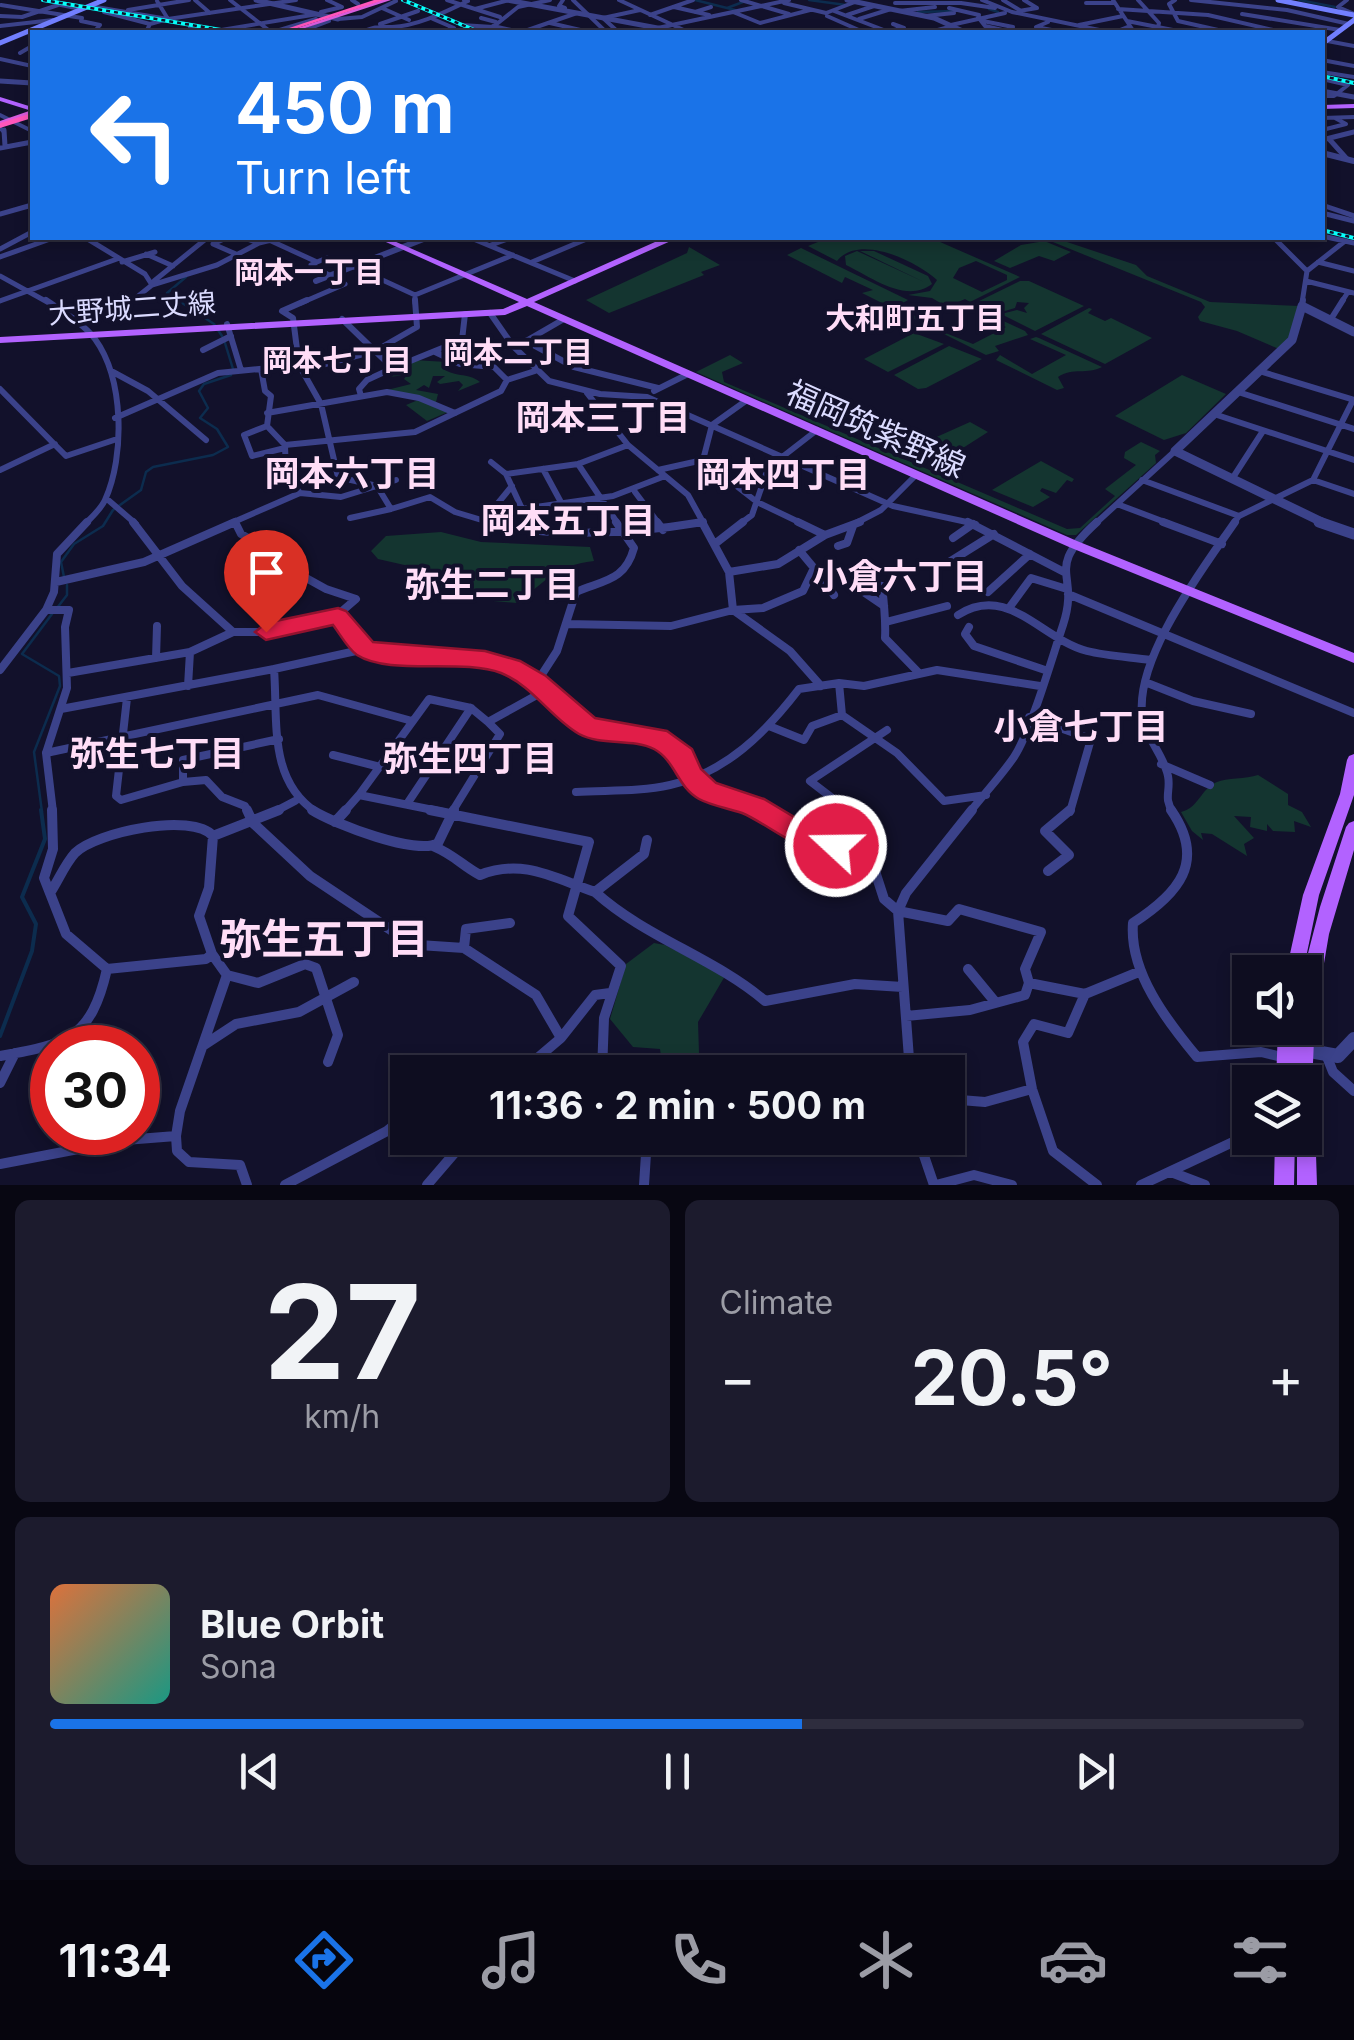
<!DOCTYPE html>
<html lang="en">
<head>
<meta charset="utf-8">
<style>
  :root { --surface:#0e0d20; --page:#1c1b2d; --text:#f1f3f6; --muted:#9b9ca5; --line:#2e2d3e; --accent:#1a73e8 }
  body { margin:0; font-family:Inter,"Noto Sans JP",sans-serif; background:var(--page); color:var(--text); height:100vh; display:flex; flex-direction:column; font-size:38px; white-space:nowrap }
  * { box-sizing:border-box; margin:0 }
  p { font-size:32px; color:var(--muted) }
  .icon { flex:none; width:55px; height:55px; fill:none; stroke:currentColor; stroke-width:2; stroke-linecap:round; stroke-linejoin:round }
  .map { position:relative; height:1185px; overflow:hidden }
  .drawer { display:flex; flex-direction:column; gap:15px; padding:15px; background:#080712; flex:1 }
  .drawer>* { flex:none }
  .guide { position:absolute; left:30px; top:30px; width:1295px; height:210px; border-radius:0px; box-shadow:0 5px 15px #0003,0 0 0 2px var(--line); background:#1a73e8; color:#fff; overflow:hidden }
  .fabs { position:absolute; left:1232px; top:955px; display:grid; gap:20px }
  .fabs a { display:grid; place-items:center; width:90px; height:90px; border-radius:0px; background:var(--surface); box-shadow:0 5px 15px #0003,0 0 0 2px var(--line); font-size:50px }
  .speed { position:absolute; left:30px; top:1025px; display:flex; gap:20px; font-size:50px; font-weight:700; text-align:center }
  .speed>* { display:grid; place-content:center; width:130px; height:130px; border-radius:50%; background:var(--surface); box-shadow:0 5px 15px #0003,0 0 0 2px var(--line); line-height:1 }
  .speed .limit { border:15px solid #d22; background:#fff; color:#111 }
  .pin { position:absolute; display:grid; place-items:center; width:85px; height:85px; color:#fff; margin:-102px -42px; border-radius:50% 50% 50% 0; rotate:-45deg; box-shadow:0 0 10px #0007 }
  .pin .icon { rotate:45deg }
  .me { position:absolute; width:110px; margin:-55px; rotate:291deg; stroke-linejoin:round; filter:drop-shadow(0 0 8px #0008) }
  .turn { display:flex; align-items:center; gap:35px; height:210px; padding:0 40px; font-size:45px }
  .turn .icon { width:130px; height:130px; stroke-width:2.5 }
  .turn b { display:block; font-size:70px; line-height:85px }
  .big { font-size:75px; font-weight:700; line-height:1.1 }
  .drawer .card { flex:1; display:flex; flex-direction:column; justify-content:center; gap:15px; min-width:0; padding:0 35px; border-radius:15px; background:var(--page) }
  .drawer .dial { align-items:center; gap:0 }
  .dial b { font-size:130px; line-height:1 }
  .song { display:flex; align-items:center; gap:30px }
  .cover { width:120px; height:120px; border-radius:15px; background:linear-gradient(135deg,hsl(20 70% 55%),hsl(170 70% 35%)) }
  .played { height:10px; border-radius:5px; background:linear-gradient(90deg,var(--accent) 60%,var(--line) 60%) }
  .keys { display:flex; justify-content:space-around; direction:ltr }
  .heat { display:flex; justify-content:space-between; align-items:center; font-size:55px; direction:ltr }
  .drawer .tiles { flex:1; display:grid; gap:15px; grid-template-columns:1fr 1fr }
  .card:last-child { grid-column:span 2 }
  .trip { position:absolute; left:390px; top:1055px; width:575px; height:100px; border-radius:0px; background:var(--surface); box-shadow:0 5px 15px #0003,0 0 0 2px var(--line); font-weight:700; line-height:100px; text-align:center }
  .dock { display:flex; height:160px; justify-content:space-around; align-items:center; background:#06050d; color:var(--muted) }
  .dock .icon { width:70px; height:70px }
  .dock .current { color:var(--accent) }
  .dock b { font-size:45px; color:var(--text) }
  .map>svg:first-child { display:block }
</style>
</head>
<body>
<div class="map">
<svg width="1354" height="1185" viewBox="0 0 1354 1185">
  <rect width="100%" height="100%" fill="#12112b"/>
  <path fill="#143530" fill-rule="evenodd" d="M828,238H931L1020,277L970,302L965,299L947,307L932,298L908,295L930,291L937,280C916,261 859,233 837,261L808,246ZM976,261L1007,275V280L982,292L953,278L959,268Z
    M1037,238L1071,252L1054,261L1039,256L1010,268L994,261L1021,245L1039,242Z
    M1043,238H1055L1136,265L1147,276L1210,302L1299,306L1289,338L1279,349L1237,331L1200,321L1198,317L1205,307L1201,302Z
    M689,247L720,265L701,272L704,275L609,313L586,300L687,253Z
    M801,248L908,300L896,307L924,320L939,317L924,324L862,293L873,290L845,277L842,283L787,255Z
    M857,251L924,282L860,251H874L928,276L932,284C906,304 871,277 846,265L845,256Z
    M1020,281H1029L1084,306L1035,331L1001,314L1017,310L1027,313L1024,308L1029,303L1017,302L1015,308L998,313L975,303Z
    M971,306L1025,331L1028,335L995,346L999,351L986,355L928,326L973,344L1006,327L971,310L956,313Z
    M1089,308L1092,309L1088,313L1105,321L1111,318L1152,338L1105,364L1041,334Z
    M914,333L944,344L888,372L864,359Z
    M1036,337L1039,338L1102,367C1087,375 1073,367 1058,377L1064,388L1057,390L996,360L1000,355L1032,374L1066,355L1030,339Z
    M949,346L982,359L926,388L918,389L894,375Z
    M730,355L743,363L722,372L724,382L1067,529L1080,528L1115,496L1105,489L1136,465L1124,458L1125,452L1141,442L1160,451L1155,455L1156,463L1076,535H1067L696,372Z
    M413,360L447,362L441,367C453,378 468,372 480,382L458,391L463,385L459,381L440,384L437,382L445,376H433L429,388L424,385L416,390L438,394L436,402L448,412L427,421L406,405L423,398L387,390L411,384L404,379L407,375L388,377L385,373L393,364Z
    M1182,375L1226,394L1186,433L1164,440L1115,416Z
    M970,422L988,432L941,462L929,455L944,447L932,439Z
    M1041,461L1074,479L1072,482L1067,480L1056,493L1042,488L1040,491L1050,497L1033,507L992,490Z
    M441,532L481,542L590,547L594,561C554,566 547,581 517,603L449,597L428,590L431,571L378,559L371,551L386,536Z
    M1258,775L1288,794V805L1302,812L1311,827L1294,821L1295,832L1273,831L1267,824V831L1250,827L1251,817L1234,816L1254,838L1244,844L1247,856L1212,834L1201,833L1203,840L1192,831L1181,812C1199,808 1201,788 1217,782C1226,778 1246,779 1258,775Z
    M654,943L665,945L725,976L698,1022L699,1053L688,1057L684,1072L663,1070L660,1049L633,1047L610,1019L626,964Z"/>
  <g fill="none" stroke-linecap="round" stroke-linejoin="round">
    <path stroke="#0c2c4e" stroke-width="2.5" d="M695,0L735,10
      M809,0L846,5
      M1299,0L1335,7
      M727,8L743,2
      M989,9L998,12
      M918,12L955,11
      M186,277L167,293L214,324L222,336
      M225,343L233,369
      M64,577L61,562L74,544L103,526L113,510L141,490L146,472L153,467L213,455L228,447L217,429L200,418L208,408L199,391L204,384L231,375
      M57,608L67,595V585
      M42,812L34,752L60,686L59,676L22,654L52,614"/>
    <path stroke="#0c2c4e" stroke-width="4" d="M0,1036L32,951L36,924L22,897L45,839L41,810"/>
    <path stroke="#3b428a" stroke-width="4" d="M195,0L210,13
      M230,0L271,32
      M352,0L358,4
      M447,0L500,17
      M573,0L606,32
      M619,0L688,32
      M741,0L789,14
      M982,0L1012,12L1109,32
      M1003,0L1021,11
      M1113,0L1134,32
      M1138,0L1159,23L1158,27
      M1175,0L1169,4L1178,21L1227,32
      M1191,0L1287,10L1349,24
      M1347,0L1338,7L1354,14
      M784,3L826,13L855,2
      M895,3H961L995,8
      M1086,3H1115
      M56,4L81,9
      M1,5L82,18L81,21L100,25L94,32L75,30
      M90,6L168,19L296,0
      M674,7L709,15
      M382,8L409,20
      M949,8L979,15
      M475,9L509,0
      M1118,9L1208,15L1282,32
      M128,10L189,0
      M561,10L565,8L559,6L563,0
      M834,11L889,32
      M899,11L935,7
      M1019,11L1037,8L1024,0
      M104,12L150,24
      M321,12L342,7L327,0
      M695,12L711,7
      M733,12L760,23L810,10
      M1242,14L1340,30
      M650,15L693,0
      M847,15L874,6
      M0,16L22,17L58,5
      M827,16L861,31L856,32
      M925,16L954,13
      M978,17L985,26L1011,32
      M481,18L496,22
      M603,18L640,10
      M603,18L616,30
      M338,19L362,17L396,1
      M433,19L454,28L442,32
      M859,19L891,9
      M983,21L1013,27
      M1127,21L1183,32
      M1048,22L1036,27L1062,32
      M550,23L589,32
      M380,24L418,11
      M461,25L493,27L518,7L550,0
      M951,25L1005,13
      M1079,25L1123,16
      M0,26L53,20
      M493,26L520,32
      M190,27L196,32
      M119,32L124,30
      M146,32L150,24L168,19L157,1
      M209,32L318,14
      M273,32L316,19
      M300,32L329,21
      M325,32H335
      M362,32C375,26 379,27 392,27C418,26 445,12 468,1L464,0
      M522,32L577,13
      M639,32L789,0
      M884,32L904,28L893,24
      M930,32L953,26
      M1115,32L1130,26
      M1322,40L1354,46
      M20,53L32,46
      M0,59L32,66
      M1322,60L1354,66
      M1322,72L1354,77
      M1322,79L1348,85L1334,96H1322
      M0,115L32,131
      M1322,118L1354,117
      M0,128L4,132
      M1322,130L1346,124L1335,118"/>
    <path stroke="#3b428a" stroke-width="5" d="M4,130L5,146
      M1322,140L1354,132
      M1330,140L1347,159
      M0,148L32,142
      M1322,205L1354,216
      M1322,213L1354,221
      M0,214L32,205
      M1322,236L1354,243
      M86,238L145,274L152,285
      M226,238L213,244L236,254
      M244,238L259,243
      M471,238L575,281
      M1274,238L1307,271L1302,303
      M269,240L317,262L327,258L347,268
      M491,245L510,238
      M0,249L32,232
      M146,254L173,266
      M0,257L53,238
      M122,262L155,252
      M317,262L311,265L345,284
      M532,262L589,238
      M1318,262L1354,271
      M352,266L415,295V303
      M1307,271L1345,241
      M0,276L49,303
      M154,281L207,238
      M1306,281L1354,293
      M415,295L513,255
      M0,301L117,259
      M120,303L137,297L152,285L217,265L259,243L280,238
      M301,303L345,284
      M1341,303L1348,292"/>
    <path stroke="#3b428a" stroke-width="6" d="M46,300C63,312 83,323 95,339C124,379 125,456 105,500C101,509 92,517 85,524
      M415,300L417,327L375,351L393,368L462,340L484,347L513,346L549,381L600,394L647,397L893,506L976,524
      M1302,306L1303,300
      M490,313L513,346
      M73,319L128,300
      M1331,319L1343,300
      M227,324L241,370
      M462,340L465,314
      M526,341L574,367L658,388
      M526,341L564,319
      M203,350L231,336
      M435,352L460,364L494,367L507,380
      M299,365L293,318L282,311L307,300
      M261,369L265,391L271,396L267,426L285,445L286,476L300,493
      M302,370L375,351L342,319
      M1259,371L1354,400
      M113,372L148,391L206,440
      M0,389L66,456L117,439
      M654,391L688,374
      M1238,392L1354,429
      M587,393L628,445L688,495L704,524
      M361,396L359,389L367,380L393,368
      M267,413L387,392L419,398L455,413
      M1214,414L1354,460
      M115,418L218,373L299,365L321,404L338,477L377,486L391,509L430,497L455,512L495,524
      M267,426L244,435L252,456L285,448
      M285,445L415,432L501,391L507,380L535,371
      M703,460L757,502L803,524
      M491,462L506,474
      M578,464L618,524
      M543,469L563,506H568
      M0,470L55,444
      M658,470L703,460L712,425L747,400
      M1232,479L1263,431
      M1142,480L1239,516
      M1313,480L1354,494
      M635,492L659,524
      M107,499L136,524
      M1117,504L1170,524
      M522,509L613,496L665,476
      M350,518L391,509
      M484,520L512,486
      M229,524L300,493L341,497L396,480
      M529,524L506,474L578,464L628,445
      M690,524L703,522
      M740,524L752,515L768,468L817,430
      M854,524L881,510L916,475
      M1095,524L1175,451
      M1233,524L1239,516L1313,480L1353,400"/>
    <path stroke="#3b428a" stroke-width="8" d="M133,522L182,586L233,632
      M484,522C555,539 631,534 703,522
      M528,522L532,530
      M657,522L663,530
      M798,522L825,535
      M968,522L1064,572
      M1163,522L1222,544
      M953,538L973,524
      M716,543L743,522
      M838,546L847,543L853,526
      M946,564L994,534
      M814,568L834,595
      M729,572L778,564L825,535L860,522
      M56,582L144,562L235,522
      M988,592L1030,554
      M1068,594L1354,713
      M884,606L859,589L865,584L882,586C884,603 886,621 885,638L918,672
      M1009,608L1031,578L1067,589
      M733,610L763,608L803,591L814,568L799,550
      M733,610L790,651L821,686
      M958,615C1008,583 1041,639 1087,651C1107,656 1130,657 1151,660
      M338,616L365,649L485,659L527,674L588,727L658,739L683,756L691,775L707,791L762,812
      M886,622L947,606
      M566,624L671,626L733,610L729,572L702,522
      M969,627L965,634L974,646L1045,670
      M156,658L157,626
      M274,669L365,649
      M0,670L46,610
      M68,673L190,652L233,632H266L334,618L356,599L326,589L288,568L272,551L241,534L235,522
      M537,682L557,651L576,592C604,580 625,581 634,548L616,522
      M839,683L842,715L897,753L944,801L986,795
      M1150,684L1193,701L1251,714
      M188,686L190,652
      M127,698L116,796L121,800L183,782
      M61,709L274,669C278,721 268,780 316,812
      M1029,717L1091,739L1070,812
      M769,726L804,740L812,726L842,715
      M46,753L318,695L412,721
      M333,755L380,767
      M1161,764L1210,785
      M576,792C606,790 640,792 670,785C726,773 766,732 799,689L839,683L864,686L937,670L1040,686
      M359,795L429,699L471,708
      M407,804L471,708L488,722
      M53,812L46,753L67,688L65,627L69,610H46L54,592L57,554L87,522
      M248,812L245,806L222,797L206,780L183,782V760L279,739
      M274,812L295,801
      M344,812L359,795L443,812
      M452,812L500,734L488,722L546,690
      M839,812L840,804L810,781L887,730
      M970,812C984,794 1001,776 1014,757C1031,731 1052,658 1063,625C1081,571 1042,572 1097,522
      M1173,812C1163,798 1171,791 1168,776C1164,756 1147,739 1143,720C1131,662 1204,567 1235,522"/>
    <path stroke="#3b428a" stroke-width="10" d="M247,810L253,823L310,876L394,932L419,945L464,948L536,995L561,1038
      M312,810C334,824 418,856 438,843L454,810
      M430,810L589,842L568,916L621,966L604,1018L602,1072
      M758,810C795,832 835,844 873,865L884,899L898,911L910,1072
      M972,810L906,893L898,911L948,921L959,909L1041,932L1025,969L1029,983L1085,994L1141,971
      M1171,810C1207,862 1178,894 1133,923C1129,972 1167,1021 1197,1057L1261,1052L1286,1058
      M335,822L346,810
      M213,836L279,810
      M647,840L644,854L595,892C646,938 713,957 765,1001L855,984L903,987
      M836,845L839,810
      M435,847C454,855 463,866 480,875C523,858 554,878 595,892
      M1048,871L1069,855L1045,831L1070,810
      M464,948L466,929L510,923
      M107,969L206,959L212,954
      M968,969L996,1003
      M227,975L258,983L305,964L316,968L338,1035L328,1062
      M1085,994L1068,1033L1034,1024L1023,1042L1032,1089L1053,1151L1097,1185
      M906,1016L970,1010L1025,995L1029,983
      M204,1045L236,1024L299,1012L354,982
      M0,1056C66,1044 91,1040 107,969L66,934L44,878L53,849L52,810
      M1327,1057L1333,1072L1354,1091
      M521,1072L561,1038L595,995L610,993
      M0,1083L15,1053
      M948,1099L985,1102L1032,1089
      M176,1136L177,1151L189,1162L240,1165L247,1185
      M918,1138L934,1185
      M0,1164L125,1140L176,1136L180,1111L227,975L212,954L199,916L209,888L213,836C192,812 96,832 75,853C65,864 58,881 50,893
      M1171,1172L1205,1185
      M285,1185L387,1131L408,1114
      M427,1185L458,1149L479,1138
      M644,1185L646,1154L655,1138
      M936,1185L974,1175L1012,1185
      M1141,1185L1250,1134"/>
    <path stroke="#3b428a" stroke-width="5" d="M256,0L338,19
      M507,0L679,32
      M847,0L934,18L965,32
      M0,81L32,83
      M1322,91L1354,97"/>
    <path stroke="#3b428a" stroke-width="6" d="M1322,153L1354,161
      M316,281L426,238"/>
    <path stroke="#3b428a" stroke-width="9" d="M1326,524L1175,451L1292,340L1302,306L1354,332"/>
    <path stroke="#3b428a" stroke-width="11" d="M1319,522L1354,534"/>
    <path stroke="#3b428a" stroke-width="14" d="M1304,1050L1338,1056L1354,1039"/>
    <path stroke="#727fff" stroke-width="5" d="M1278,0L1354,15
      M0,43L104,0
      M1322,44L1354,20"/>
    <path fill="#b262ff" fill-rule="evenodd" d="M0,97L32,107V111L0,101Z
      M1354,104V108L1322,109V105Z
      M377,238H387L527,299L664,238H674L673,240L534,302L1077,541L1354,653V663L1069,547L527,306L505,315L0,343V337L503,309L519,302Z
      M1354,754V795L1319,895L1303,972H1286L1303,895L1340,794L1347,760L1349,756Z
      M1354,821V850L1329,934L1315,1016L1313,1063L1317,1185H1297V1138H1305V1082H1295V1070L1294,1082H1276L1278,1028H1296V1037V1028H1305L1304,972L1306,961L1320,907L1346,827L1349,823Z
      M1275,1138H1295L1294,1185H1274Z"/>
    <path fill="#d85cdd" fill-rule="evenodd" d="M382,0H391L293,32H285Z
      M32,110V114L0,125V121Z"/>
    <path fill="#ff56bb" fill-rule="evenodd" d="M374,0H384L285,32H277Z
      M32,113V118L0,128V123Z"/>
    <defs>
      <path id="rail" d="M43,0L233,32
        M403,0L479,32
        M1322,76L1354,83
        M1322,230L1354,238"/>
    </defs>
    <use href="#rail" stroke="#07fffb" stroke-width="4"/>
    <use href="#rail" stroke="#12112b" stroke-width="2.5" stroke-dasharray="4" stroke-linecap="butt"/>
  </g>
  <path fill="#e11d48" stroke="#92132f" stroke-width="2.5" d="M338,608L346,611L373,642L485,651L520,661L546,676L595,718L667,731L692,749L701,769L716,783L764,799L806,824L846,837L850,846L846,854C814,865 771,825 742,813C728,808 712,806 699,799C677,787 676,761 654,749C632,738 601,746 579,734C550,717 533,686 501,673C462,658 390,676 357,655C348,649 340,634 333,625L266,640L255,632L266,623Z"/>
  <g text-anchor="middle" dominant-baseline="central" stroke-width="8" stroke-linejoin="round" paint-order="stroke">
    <g font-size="28" fill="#dbdbff" stroke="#12112b">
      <text transform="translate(132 308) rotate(-4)">大野城二丈線</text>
    </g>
    <g font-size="30" font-weight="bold" fill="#ffddf7" stroke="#12112b">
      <text x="309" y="272">岡本一丁目</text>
      <text x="915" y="318">大和町五丁目</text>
      <text x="518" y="352">岡本二丁目</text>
      <text x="337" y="360">岡本七丁目</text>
    </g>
    <g font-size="32" fill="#dbdbff" stroke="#12112b">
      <text transform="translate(876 429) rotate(24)">福岡筑紫野線</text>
    </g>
    <g font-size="35" font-weight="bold" fill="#ffddf7" stroke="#12112b">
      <text x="603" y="417">岡本三丁目</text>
      <text x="352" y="473">岡本六丁目</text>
      <text x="783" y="474">岡本四丁目</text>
      <text x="568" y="520">岡本五丁目</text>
      <text x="900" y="576">小倉六丁目</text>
      <text x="492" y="584">弥生二丁目</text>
      <text x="1081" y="726">小倉七丁目</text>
      <text x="157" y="753">弥生七丁目</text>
      <text x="470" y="758">弥生四丁目</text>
    </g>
    <g font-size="42" font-weight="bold" fill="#ffddf7" stroke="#12112b">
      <text x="324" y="938">弥生五丁目</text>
    </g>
  </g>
</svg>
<div class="fabs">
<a><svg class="icon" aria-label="sound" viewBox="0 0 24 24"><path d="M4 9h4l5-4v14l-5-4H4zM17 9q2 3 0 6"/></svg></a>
<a><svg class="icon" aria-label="layers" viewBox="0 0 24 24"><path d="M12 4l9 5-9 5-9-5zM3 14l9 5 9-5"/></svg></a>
</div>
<div class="speed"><div class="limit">30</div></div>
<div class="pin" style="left:266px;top:632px;background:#d93025"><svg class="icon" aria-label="arrive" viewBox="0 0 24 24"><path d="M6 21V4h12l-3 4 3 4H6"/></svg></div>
<svg class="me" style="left:836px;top:846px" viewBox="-20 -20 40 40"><circle r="17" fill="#e11d48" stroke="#fff" stroke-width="3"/><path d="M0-11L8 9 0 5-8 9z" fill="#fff"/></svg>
<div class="trip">11:36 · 2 min · 500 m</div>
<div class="guide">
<div class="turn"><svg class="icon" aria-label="left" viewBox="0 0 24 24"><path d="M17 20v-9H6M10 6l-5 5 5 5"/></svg><div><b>450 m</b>Turn left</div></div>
</div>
</div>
<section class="drawer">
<div class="tiles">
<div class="card dial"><b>27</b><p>km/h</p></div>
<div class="card"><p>Climate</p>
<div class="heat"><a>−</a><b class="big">20.5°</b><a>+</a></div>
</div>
<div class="card">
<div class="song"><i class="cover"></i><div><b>Blue Orbit</b><p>Sona</p></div></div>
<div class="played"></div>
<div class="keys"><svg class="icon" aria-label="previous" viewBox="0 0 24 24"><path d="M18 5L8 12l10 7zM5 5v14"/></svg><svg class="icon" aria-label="pause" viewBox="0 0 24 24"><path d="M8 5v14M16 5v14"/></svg><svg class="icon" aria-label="next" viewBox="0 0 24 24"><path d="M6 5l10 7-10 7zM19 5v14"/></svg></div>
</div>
</div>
</section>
<nav class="dock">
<b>11:34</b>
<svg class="icon current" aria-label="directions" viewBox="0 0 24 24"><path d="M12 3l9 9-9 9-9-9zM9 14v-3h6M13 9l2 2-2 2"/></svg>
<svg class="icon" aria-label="music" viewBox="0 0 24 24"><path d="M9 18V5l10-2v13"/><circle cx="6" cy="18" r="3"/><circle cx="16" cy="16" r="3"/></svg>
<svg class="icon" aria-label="phone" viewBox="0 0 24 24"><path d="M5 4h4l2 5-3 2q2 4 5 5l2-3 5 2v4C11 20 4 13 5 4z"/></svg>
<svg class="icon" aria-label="climate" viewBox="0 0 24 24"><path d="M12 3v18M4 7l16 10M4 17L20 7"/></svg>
<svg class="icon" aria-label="car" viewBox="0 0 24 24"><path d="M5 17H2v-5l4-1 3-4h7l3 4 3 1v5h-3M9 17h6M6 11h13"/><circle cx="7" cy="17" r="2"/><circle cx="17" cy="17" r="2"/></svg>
<svg class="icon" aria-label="filters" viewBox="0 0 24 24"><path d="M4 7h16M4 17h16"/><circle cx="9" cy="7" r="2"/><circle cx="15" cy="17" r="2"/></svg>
</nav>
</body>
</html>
